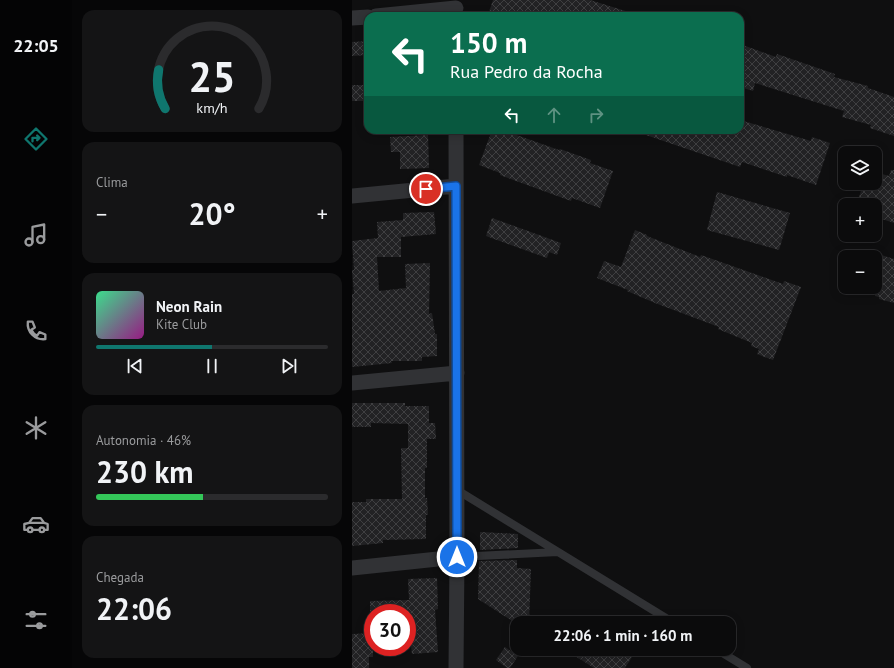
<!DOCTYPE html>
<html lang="pt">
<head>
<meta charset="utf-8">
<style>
  :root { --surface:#0b0b0c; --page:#141415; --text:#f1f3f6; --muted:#9a9b9d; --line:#2b2b2d; --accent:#0f766e }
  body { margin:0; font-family:"PT Sans",sans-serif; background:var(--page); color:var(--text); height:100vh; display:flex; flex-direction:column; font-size:15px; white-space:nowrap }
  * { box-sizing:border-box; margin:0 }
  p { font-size:13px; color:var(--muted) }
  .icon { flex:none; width:22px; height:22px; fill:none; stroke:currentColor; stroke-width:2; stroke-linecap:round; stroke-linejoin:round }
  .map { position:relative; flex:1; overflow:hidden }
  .details { display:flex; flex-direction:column; gap:10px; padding:10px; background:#060607; width:280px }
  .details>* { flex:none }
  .banner { position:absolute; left:12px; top:12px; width:380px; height:122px; border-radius:12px; box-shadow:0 2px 10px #0003,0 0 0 1px var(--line); background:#0b6e4f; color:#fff; overflow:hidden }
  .tools { position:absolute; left:486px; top:146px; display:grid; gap:8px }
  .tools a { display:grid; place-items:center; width:44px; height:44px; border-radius:8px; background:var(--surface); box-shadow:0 2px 10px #0003,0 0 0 1px var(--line); font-size:20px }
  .speed { position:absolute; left:12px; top:604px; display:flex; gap:8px; font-size:20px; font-weight:700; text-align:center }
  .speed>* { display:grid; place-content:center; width:52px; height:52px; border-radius:50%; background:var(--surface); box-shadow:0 2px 10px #0003,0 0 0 1px var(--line); line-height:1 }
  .speed .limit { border:6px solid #d22; background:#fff; color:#111 }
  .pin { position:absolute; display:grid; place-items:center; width:34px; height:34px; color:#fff; margin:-17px; border:2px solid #fff; border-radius:50%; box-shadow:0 1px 4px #0007 }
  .me { position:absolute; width:44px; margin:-22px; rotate:0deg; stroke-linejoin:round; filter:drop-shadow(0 0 3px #0008) }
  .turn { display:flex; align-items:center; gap:14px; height:84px; padding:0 20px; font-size:18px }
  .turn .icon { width:52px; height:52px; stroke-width:2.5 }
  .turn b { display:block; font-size:28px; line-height:34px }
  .lanes { display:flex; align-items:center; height:38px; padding:0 20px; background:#0003; justify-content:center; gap:20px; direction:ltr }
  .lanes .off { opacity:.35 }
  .big { font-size:30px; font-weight:700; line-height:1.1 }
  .details .widget { flex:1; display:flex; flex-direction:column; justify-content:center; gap:6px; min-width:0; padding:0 14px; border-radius:12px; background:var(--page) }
  .details .dial { align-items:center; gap:0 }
  .dial svg { height:104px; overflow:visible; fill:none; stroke:var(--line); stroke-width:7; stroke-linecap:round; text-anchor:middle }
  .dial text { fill:var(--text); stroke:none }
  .song { display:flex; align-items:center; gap:12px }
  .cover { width:48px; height:48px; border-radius:6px; background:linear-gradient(135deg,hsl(150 70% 55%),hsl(310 70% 35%)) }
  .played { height:4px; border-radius:2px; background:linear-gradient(90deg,var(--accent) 50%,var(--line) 50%) }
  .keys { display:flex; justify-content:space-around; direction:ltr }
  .heat { display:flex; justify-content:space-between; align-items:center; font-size:22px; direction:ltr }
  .charge { height:6px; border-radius:3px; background:linear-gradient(90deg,#34c759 46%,var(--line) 0) }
  .trip { position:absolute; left:158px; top:616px; width:226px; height:40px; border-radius:12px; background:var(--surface); box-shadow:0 2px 10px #0003,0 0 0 1px var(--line); font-weight:700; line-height:40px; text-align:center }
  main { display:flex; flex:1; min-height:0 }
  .tabs { display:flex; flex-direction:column; width:72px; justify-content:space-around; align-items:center; background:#040405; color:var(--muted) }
  .tabs .icon { width:28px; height:28px }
  .tabs .selected { color:var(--accent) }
  .tabs b { font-size:18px; color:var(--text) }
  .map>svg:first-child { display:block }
</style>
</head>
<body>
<main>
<nav class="tabs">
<b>22:05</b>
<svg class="icon selected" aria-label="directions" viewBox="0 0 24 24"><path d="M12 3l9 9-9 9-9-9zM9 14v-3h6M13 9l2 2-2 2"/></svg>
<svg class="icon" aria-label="music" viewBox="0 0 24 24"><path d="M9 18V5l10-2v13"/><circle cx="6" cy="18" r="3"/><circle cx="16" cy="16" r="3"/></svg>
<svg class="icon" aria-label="phone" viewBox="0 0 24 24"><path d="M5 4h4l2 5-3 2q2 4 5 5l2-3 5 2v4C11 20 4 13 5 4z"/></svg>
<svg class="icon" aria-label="climate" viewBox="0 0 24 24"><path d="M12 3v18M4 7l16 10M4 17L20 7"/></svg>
<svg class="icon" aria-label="car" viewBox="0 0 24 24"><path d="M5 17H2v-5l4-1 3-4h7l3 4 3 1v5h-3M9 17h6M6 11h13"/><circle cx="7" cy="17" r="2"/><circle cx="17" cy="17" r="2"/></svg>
<svg class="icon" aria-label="filters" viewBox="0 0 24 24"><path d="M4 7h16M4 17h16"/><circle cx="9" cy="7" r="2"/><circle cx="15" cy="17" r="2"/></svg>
</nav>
<section class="details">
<div class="widget dial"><svg viewBox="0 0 100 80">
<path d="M14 69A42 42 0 1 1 86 69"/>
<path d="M14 69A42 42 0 0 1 9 39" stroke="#0f766e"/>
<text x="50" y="56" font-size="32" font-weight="700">25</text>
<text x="50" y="72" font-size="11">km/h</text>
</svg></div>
<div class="widget"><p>Clima</p>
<div class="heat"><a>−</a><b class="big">20°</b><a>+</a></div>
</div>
<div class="widget">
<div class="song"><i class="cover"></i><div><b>Neon Rain</b><p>Kite Club</p></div></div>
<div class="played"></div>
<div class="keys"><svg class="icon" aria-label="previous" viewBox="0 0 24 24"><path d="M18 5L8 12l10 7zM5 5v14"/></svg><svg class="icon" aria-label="pause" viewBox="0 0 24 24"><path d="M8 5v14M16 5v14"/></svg><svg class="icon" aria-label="next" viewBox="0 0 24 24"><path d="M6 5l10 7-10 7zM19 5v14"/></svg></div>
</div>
<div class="widget"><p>Autonomia · 46%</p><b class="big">230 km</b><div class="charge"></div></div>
<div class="widget"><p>Chegada</p><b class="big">22:06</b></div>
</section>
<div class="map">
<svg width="542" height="668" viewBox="0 0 542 668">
  <defs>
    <pattern id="building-cross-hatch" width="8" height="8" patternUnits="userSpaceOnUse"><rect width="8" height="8" fill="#222224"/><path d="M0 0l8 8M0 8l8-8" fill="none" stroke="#3f3f41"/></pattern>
  </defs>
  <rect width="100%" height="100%" fill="#0f0f10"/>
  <path fill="url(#building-cross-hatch)" d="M141,0H238L280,13L279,16H152L137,12Z
    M16,41V55L0,56V42Z
    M388,44L424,57L425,54L483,74L482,77L516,86V88L542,97V136L518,128L519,125L490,117L492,111L403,83L401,91L388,87Z
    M0,85H13V101H0Z
    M388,120L459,141L460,137L478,143L464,185L435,175V177L390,162L388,167L288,133V130H388Z
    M140,130H150L207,150L208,149L239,160L238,163L261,171L248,208L220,198L219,201L148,175V173L127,165Z
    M76,135L77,168L48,169V152H39L38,137Z
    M539,170H542V223L524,217L528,205H505L511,183H523V172L537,176Z
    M365,192L438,213L427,250L355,230Z
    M82,212L84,234L49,237V257H25L27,291L54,288L53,264L78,263L77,314L80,313L83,334H85V356L70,357V361H39L40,363L0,367V294H2L0,270H2L0,241L26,238L25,222L51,220V213Z
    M140,218L209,243L205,255L197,252L195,258L134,236Z
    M283,230L295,235V236L348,257L349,255L431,284L432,281L449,287L421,360L405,354L407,349L399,346L400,343L366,329L367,327L303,303L275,291L276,290L245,278L252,261L269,267Z
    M523,253L542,259V303L527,299V297L523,296Z
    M0,403H53V406H77V423H83L84,439H75V468H73V498H75L76,515H74V539L31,540V543L0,546V502H14V499H50L49,448H56V424L19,423V427H0Z
    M128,532L166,534V548L128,550Z
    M165,560V568L179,569L177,623H170L165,620V624L126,599L127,561Z
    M85,578L86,609L83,610L86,652L60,654L55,613H18V601L57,600L56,579Z
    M21,633V657H17V668H0V634Z
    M153,647L166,656L158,668H155L144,660Z
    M212,649H267L280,657L273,668H242Z"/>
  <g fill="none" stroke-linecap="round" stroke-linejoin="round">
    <path stroke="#313235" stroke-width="8" d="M105,490L322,623
      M105,557L206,552
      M364,649L395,668"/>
    <path stroke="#313235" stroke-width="15" d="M24,16L104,8
      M0,18L16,17
      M104,130L105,557L104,668
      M0,196L104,186
      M0,383L105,373
      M0,568L105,557"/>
  </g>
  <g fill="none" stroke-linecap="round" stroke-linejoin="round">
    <defs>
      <path id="route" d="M74,189L104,186L105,557"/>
    </defs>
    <use href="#route" stroke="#114b97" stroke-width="10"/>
    <use href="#route" stroke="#1a73e8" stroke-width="7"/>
  </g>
</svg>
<div class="tools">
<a><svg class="icon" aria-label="layers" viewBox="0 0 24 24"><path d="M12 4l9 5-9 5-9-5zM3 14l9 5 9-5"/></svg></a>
<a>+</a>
<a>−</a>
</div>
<div class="speed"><div class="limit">30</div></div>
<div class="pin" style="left:74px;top:189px;background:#d93025"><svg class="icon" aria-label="arrive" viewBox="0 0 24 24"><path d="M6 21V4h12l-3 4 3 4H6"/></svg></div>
<svg class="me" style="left:105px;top:557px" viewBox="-20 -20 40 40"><circle r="17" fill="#1a73e8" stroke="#fff" stroke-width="3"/><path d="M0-11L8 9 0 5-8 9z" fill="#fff"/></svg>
<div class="trip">22:06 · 1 min · 160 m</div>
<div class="banner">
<div class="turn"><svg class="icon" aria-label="left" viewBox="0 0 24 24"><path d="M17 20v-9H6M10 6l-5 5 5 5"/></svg><div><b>150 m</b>Rua Pedro da Rocha</div></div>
<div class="lanes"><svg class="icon" aria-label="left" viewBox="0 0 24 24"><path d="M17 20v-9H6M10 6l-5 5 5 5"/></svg><svg class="icon off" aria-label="ahead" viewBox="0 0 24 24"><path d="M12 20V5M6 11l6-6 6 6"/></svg><svg class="icon off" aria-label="right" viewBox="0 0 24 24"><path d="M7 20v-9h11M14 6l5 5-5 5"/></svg></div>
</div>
</div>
</main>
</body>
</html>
